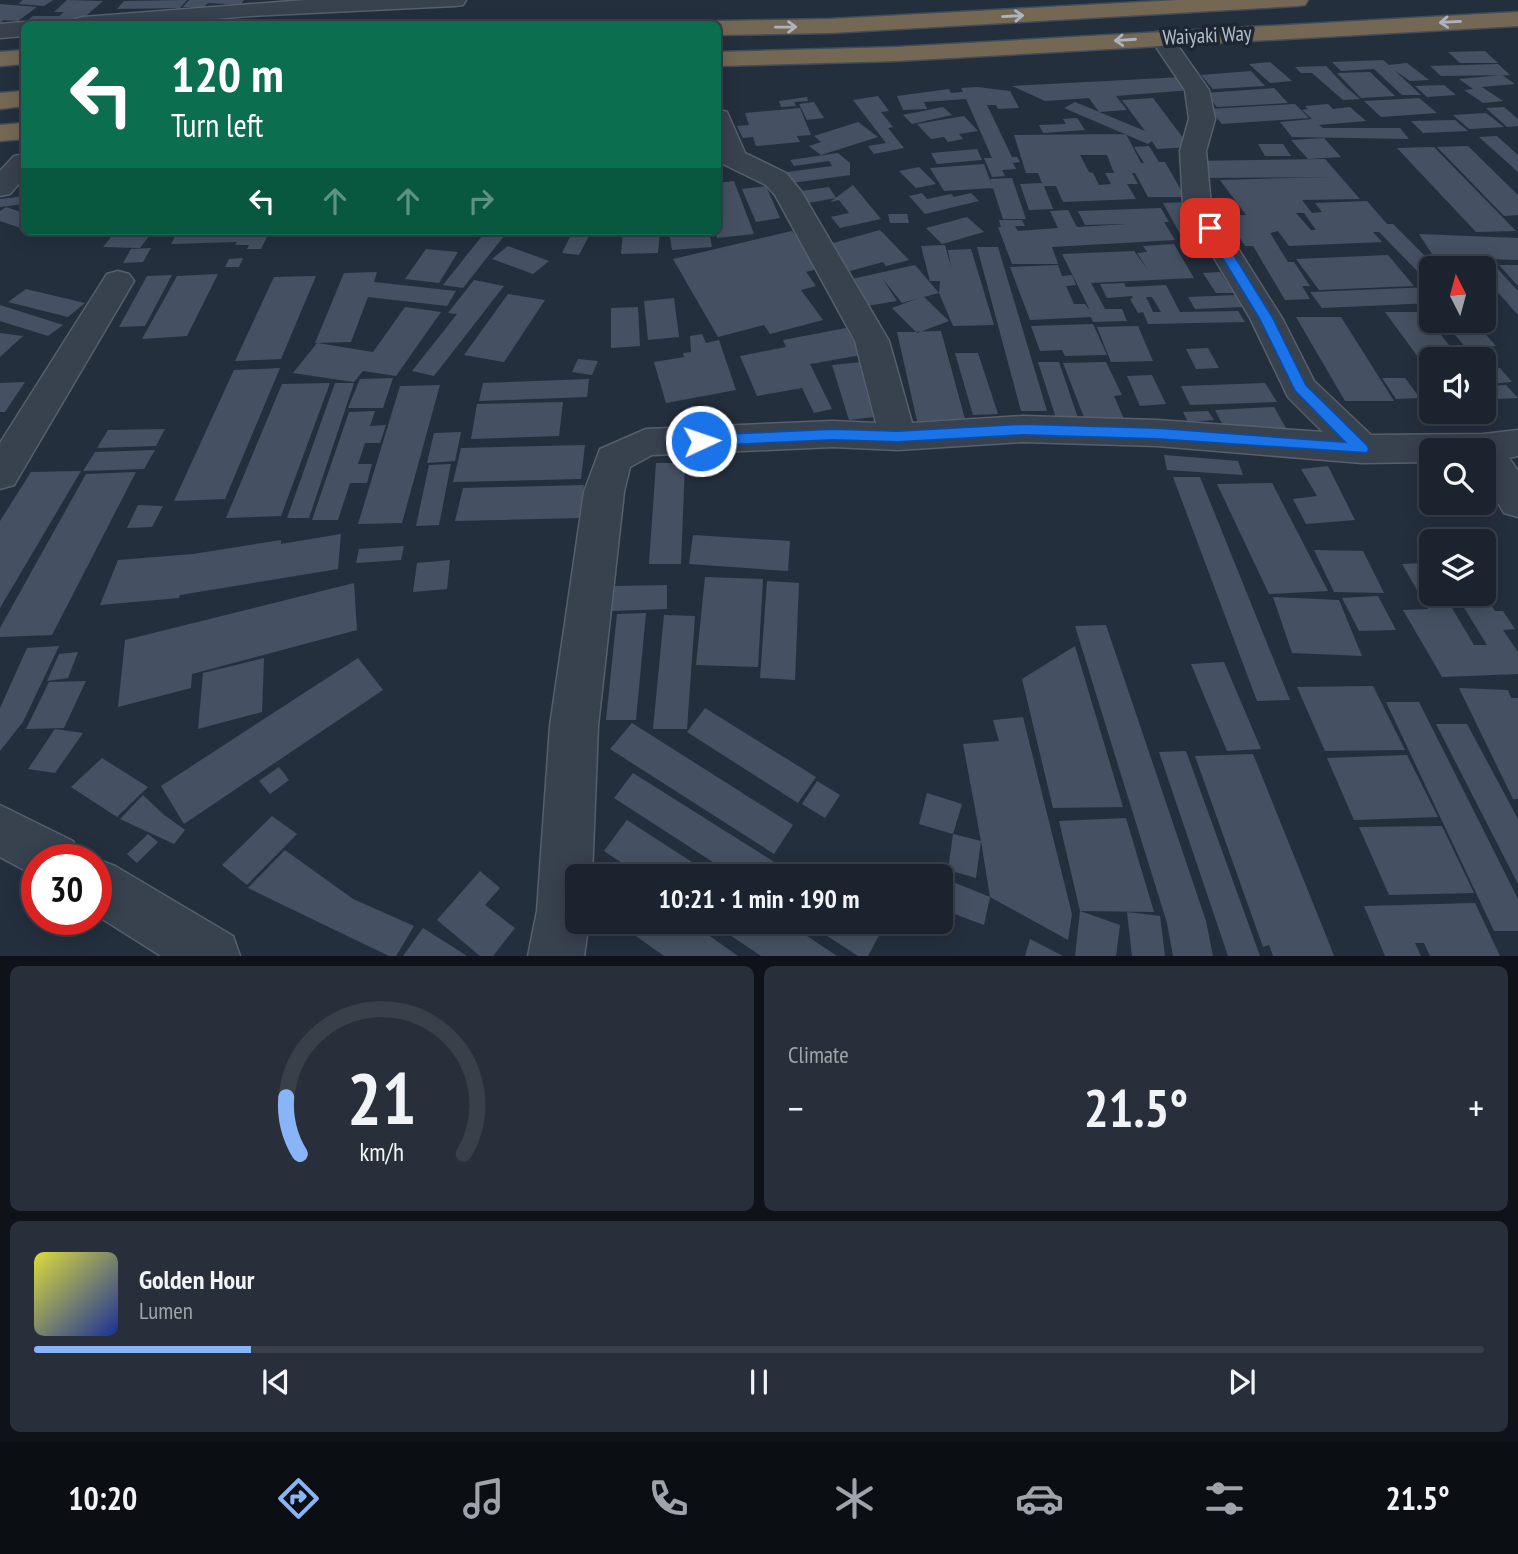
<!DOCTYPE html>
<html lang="en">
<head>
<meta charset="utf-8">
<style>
  :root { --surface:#1b232e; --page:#282f3a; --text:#f1f3f6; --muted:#a0a4aa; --line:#39404a; --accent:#8ab4f8 }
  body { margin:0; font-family:"PT Sans Narrow",sans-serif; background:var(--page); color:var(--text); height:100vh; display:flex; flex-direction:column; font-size:26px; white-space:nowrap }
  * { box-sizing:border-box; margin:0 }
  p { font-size:23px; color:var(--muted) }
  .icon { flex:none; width:38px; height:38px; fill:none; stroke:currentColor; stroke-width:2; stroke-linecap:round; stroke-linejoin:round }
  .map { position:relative; height:956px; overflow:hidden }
  .panel { display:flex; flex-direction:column; gap:10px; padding:10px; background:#0f1319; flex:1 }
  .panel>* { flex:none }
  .banner { position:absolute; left:21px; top:21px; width:700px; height:214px; border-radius:10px; box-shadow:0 4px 18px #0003,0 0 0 2px var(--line); background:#0b6e4f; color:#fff; overflow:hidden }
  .needle { width:46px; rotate:354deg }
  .controls { position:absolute; left:1419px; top:256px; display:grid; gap:14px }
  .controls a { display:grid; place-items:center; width:77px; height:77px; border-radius:10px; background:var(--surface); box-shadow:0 4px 18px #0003,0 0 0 2px var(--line); font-size:35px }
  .speed { position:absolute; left:21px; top:844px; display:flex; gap:14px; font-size:35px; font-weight:700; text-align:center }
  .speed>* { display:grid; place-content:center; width:91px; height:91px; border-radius:50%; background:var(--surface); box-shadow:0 4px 18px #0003,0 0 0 2px var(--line); line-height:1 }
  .speed .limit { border:10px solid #d22; background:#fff; color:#111 }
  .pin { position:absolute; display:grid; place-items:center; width:60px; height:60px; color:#fff; margin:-30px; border-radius:14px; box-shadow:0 4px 10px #0006 }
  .me { position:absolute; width:77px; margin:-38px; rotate:87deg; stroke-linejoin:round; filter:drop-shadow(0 0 5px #0008) }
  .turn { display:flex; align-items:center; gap:24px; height:147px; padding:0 35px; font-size:32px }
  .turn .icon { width:91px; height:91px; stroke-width:2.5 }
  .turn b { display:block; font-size:49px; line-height:60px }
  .lanes { display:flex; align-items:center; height:66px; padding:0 35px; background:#0003; justify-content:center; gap:35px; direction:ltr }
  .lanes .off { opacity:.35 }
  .big { font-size:52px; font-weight:800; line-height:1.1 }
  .panel .widget { flex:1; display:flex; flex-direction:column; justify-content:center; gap:10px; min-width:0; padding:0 24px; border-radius:10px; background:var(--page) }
  .panel .dial { align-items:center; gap:0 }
  .dial svg { height:182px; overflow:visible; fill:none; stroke:var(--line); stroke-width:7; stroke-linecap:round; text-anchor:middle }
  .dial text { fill:var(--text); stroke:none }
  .song { display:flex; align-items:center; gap:21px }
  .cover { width:84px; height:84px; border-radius:10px; background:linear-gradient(135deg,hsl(60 70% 55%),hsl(230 70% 35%)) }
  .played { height:7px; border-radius:4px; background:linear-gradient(90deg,var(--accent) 15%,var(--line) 15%) }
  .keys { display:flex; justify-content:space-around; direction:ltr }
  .heat { display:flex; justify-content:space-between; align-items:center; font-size:38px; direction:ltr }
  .panel .tiles { flex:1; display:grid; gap:10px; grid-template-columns:1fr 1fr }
  .widget:last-child { grid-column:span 2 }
  .trip { position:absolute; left:565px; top:864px; width:388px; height:70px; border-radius:10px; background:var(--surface); box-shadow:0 4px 18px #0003,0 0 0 2px var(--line); font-weight:800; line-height:70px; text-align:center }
  .dock { display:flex; height:112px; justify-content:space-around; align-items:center; background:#0b0e12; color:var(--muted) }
  .dock .icon { width:49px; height:49px }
  .dock .on { color:var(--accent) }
  .dock b { font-size:32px; color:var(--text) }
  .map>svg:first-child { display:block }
</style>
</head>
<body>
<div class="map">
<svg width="1518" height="956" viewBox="0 0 1518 956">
  <rect width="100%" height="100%" fill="#242f3e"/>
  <path fill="#455162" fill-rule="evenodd" d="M23,0H53L44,6L18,4Z
    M67,0L103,1L79,22L35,24L38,22H25L33,16H59L64,12H54Z
    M187,0L180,8L117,9L124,1Z
    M189,0H244L240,5L208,3L204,7H183Z
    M0,4L37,7L18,21L4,20L0,23Z
    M1485,51L1498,63H1460L1448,52Z
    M1383,60L1389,65L1407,63L1429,80L1410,81L1394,70L1421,95H1402L1374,69L1341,71L1332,62Z
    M1270,62L1292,81L1270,83L1249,64Z
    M1498,64L1510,75L1441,76L1430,66Z
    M1326,66L1347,88L1360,99L1343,100L1312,73H1301L1295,67Z
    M1251,71L1265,86L1213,89L1201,75Z
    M1370,72L1395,96L1361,98L1337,73Z
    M1502,75L1515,84L1482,87L1503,101L1483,103L1464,90L1473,89L1459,79Z
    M1182,77L1192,90L1116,96L1127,110L1099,112L1089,98L1045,101L1012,86Z
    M1444,85L1456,95L1427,97L1415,86Z
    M977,87L1010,91L1019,108L998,109L996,105H987L1012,157H1017L1020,162L1013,163L1016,169L1002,170L1005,176L992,177L984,158H992L966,99L924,102L927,109L903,110L897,96L949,89L951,93L963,92L961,88Z
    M1274,88L1288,103L1217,107L1204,93Z
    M878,96L889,111L881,112L893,127L888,128L904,148L874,154L868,146L886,143L853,100Z
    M807,97L808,101L794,102L796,106L781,107L779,101Z
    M1153,98L1190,147L1157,149L1152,141L1148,144L1064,108L1075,102L1145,131L1122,100Z
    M1419,98L1437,113L1381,117L1364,101Z
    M814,102L824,118L807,120L799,104Z
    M1295,104L1309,118L1222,124L1209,109Z
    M1328,104L1333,109L1350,107L1366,121L1319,125L1323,128H1400L1409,139L1292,137L1280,122L1312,119L1302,110L1308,109L1305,106Z
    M943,107L952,115L912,124L903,115Z
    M1504,107L1518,119V126L1507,127L1486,108Z
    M800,108L811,135L797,136L800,142L756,146L753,137L743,138L737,126L749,125L745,113Z
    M1486,113L1504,127L1469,129L1453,115Z
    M964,116L978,131L959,134L963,139L948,142L944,137L931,139L917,124Z
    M1077,118L1085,130L1043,133L1039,125L1066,124L1063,119Z
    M1455,120L1468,131L1423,133L1411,121Z
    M858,122L878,137L821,155L809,146L821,142L814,136Z
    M1126,134L1141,163H1144L1134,147L1149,146L1159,162H1165L1185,197H1148L1135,173H1132L1138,184H1127L1136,199L1063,202L1056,186H1044L1053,209L1029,210L1020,184L1042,183L1038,173H1026L1014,135ZM1080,155H1107L1114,173H1105L1111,184L1099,185L1093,173L1089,172Z
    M1497,136L1518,155V172L1479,137Z
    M1324,138L1341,157L1308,159L1291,140Z
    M1258,144H1283L1291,156H1265Z
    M1468,146L1518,195V215L1504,216L1437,147Z
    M1434,147L1516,231L1476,232L1397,148Z
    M977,149L982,160L937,164L931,153Z
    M838,153L850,163V175L785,184L780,173L832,166L829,161L794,166L790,160Z
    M1325,159L1360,199L1302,200L1312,213L1322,212L1315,203L1367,201L1387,224H1393L1437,268H1432V286L1379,232H1373L1382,242L1289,246L1278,231L1270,233L1288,262H1294L1310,286H1302L1310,299L1285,300L1253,246H1245L1225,216L1246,215L1220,180L1329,177L1199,178L1189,161ZM1296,213H1304L1316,230H1311Z
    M984,164L993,188L944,191L930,168Z
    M919,167L936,184L916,188L899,171Z
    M1012,178L1026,219H1003L990,179Z
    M734,181L754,234L717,238L715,231H718V183Z
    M853,185L881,219L840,228L831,217L849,213L839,200L830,202Z
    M766,186L780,218L756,222L742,189Z
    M829,187L836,198L802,204L795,192Z
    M922,193L927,199L951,194L954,197L971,193L979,201L925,214L909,196Z
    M24,196V204L0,207V199Z
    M1188,202L1205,234H1180L1163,203Z
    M6,207L24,213V229L0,221V211Z
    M1161,208L1169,222H1164L1175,240L1052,247L1058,264H1012L998,227H1001L999,220H1022L1025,226H1015L1018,231L1058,228L1050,211L1068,210L1077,227L1128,224L1085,225L1078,211Z
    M888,214H907L909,223H890Z
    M967,217L984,232L942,244L926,228Z
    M880,230L909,260L886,266L883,262L850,271L826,245Z
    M116,231H153L140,248L103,247Z
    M178,231H270L261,249H247L249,245H235L237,242L171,244Z
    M489,231H508L463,288L443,285L482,236Z
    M573,231L591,232L579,255L562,253Z
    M623,231H660L658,253L621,254Z
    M669,231H709L712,247L672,250Z
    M792,231L821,268L806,272L816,286L801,290L823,320L770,334L764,325L718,337L673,259Z
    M1419,234L1518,238V260L1434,257Z
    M1174,244L1194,278L1091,283L1105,309H1122L1127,321L1093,322L1091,317L1030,320L1010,267L1058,265L1062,276L1072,275L1076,285L1066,286L1074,304H1085L1090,310L1062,254L1134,251L1148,270L1137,253L1147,252L1143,246Z
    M945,245L951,267L948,250L971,249L994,325L953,326L939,293L940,281H930L921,246Z
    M508,246L549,261L533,274L492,259Z
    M977,247H998L1047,411H1021Z
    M151,248L143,262L123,263L131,249Z
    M426,249L458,252L439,283L405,279Z
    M1388,255L1414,286L1319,290L1296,259Z
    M243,258L239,267H225L229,259Z
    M915,265L939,293L924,297L949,321L917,333L892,308L919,298L902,303L882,278L897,301L842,310L829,284Z
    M1474,265H1494L1518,291V315L1484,277V268H1474Z
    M1499,265H1518V286Z
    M377,272L374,282L456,291L447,306L368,297L351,342L315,343L344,273Z
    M1220,272L1234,293H1216L1203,273Z
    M218,274L187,336L142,339L177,276Z
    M172,275L145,326L119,327L147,276Z
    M316,276L281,359L235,361L274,277Z
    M474,280L504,286L434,376L412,371L457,314L448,313Z
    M1124,283L1126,287L1166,285L1180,312L1238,311L1245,322L1148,324L1143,312L1138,313L1130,299L1133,298L1132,296L1107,298L1100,284ZM1146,297H1152L1161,312H1153Z
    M1432,287V303L1322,308L1310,292Z
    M26,289L85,303L68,317L8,302Z
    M508,294L545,300L504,362L464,355Z
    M1237,295L1244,307L1195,309L1188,297Z
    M674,298L679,337L648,340L644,301Z
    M0,305L63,325L48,336L0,321Z
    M405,307L441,312L396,376L363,371L354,382L293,373L317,343L373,352Z
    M638,307L640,346L611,348V308Z
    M1385,312H1423L1460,359H1432V376Z
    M1296,317H1341L1394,401H1345Z
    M1473,320L1496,346L1466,348L1444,322Z
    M1093,324L1107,355L1065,356L1062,350L1040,351L1031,326Z
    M1138,326L1153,361L1111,362L1097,327Z
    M846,328L861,355L810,364L832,409L814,413L802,388L757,396L740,356L786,347L783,340Z
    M941,331L965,419L917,421L897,332Z
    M0,333L23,336L0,357Z
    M702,334L706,343L719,340L736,390L666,403L654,362L684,357L683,353L691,352L690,336Z
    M1208,348L1219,368L1196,369L1186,349Z
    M1482,351L1495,364L1484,365V359H1468L1462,352Z
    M955,353H978L998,414L973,415Z
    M578,359L598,361L592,375L572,372Z
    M863,362L882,416L849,420L832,365Z
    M1038,362H1059L1078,418H1056Z
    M1106,362L1122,395L1114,396L1124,419L1085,420L1063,363Z
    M280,368L225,499L174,501L234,370Z
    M1500,368L1512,382L1489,384L1484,378V369Z
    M1152,375L1166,404L1140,406L1127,376Z
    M393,378L383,408H348L360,379Z
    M1382,378H1405L1420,398L1396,399Z
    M589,379L587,397L479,401L483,383Z
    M25,382L5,412H0V383Z
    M330,383L281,516L226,518L282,384Z
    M335,383H354L309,518H287Z
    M1265,383L1277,402L1190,405L1181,386Z
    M440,385L402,523L358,524L400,386Z
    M1506,385L1518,398L1496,399L1486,386Z
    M563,402L559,436L471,439L477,404Z
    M1274,407L1290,435L1229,437L1215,410Z
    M375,411L370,426L386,425L380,443H365L358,464H372L367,483H350L338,520H312L349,412Z
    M1208,411L1214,420L1188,422L1183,412Z
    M165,429L156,446L97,448L108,430Z
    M461,432L455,461L427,463L434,433Z
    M585,445L581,479L453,482L461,448Z
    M155,450L144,469L83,471L95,452Z
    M1164,455L1238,461L1243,475L1167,470Z
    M656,463H685L681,564H649Z
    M451,464L439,525L416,526L429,465Z
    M1328,466L1355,520L1306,524L1293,499L1317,496L1301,469Z
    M81,471L0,608V521L31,472Z
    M136,472L52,635L0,637V628L86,474Z
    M1173,477H1200L1290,700L1257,701Z
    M1272,483L1328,591L1269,594L1217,484Z
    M584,485L580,518L455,521L463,488Z
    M138,505L163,506L152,527L127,528Z
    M341,534L338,569L180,595L179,598L100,605L118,560L193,554L281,540V544Z
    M693,535L790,541L788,571L689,564Z
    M404,546L401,560L356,563L359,549Z
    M1314,550L1363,551L1384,593L1334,592Z
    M450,560L447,589L413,592L417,563Z
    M1424,563L1432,575V593H1443L1474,645H1487L1455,593H1483L1495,611H1503L1515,629L1503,630L1518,652V674L1442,677L1403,610L1428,609L1402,564Z
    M705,577L763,579L758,667L696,665Z
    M767,581L799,583L795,680L760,678Z
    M354,583L357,630L192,674L191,688L118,707L125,640Z
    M667,585V609L612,611L614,586Z
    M1378,596L1396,630L1359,631L1342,598Z
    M1273,597L1339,600L1362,656L1292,653Z
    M646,613L636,720H606L617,614Z
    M664,615L695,616L687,729H653Z
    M1106,625L1206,921L1213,956H1173L1167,923L1075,626Z
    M59,646L23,722L0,751V708L27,648Z
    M1075,646L1123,807L1053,808L1022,679Z
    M78,652L68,678L47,681L59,654Z
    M264,658L262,712L198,729L203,673Z
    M358,658L383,690L184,824L161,786Z
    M1224,662L1261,749L1227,751L1191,664Z
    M86,681L64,728L26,729L49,682Z
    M1373,686L1405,750L1325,751L1297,687Z
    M1459,688L1508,690L1511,698H1518V799H1513Z
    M1386,702H1419L1518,899V931H1494Z
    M705,708L816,777L798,803L687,732Z
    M1023,717L1072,914L1068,940L990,897L981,841L976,878L948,870L953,834L981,841L963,744L999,741L993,720Z
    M632,723L793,825L774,854L610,749Z
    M1436,724H1467L1518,819V884Z
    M55,729L83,733L55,773L28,769Z
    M1186,751L1260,956H1228L1159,752Z
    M1253,754L1329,943L1334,956H1273L1269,945L1263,947L1195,756Z
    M1407,755L1438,817L1354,820L1327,758Z
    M102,758L148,787L117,817L71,787Z
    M279,767L289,780L270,794L259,781Z
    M633,773L798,877H736L614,798Z
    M817,781L840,795L825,818L802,804Z
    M927,793L962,804L953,834L919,824Z
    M143,795L163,814L185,830L174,844L120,819Z
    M272,816L297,834L247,885L222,865Z
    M1126,818L1154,912L1080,911L1059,821Z
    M627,820L715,877H643L604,851Z
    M1442,826L1474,893L1389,895L1359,827Z
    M148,834L158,842L137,863L127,854Z
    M285,850L353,899L414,926L396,956H389L248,888Z
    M480,871L500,888L485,905L515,928L493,956H480L437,920Z
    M953,882L990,897L984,925L946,911Z
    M1475,903L1500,956H1430L1424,943H1415L1421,956H1385L1364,906Z
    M1080,911L1120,925L1116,956H1075Z
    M1127,912L1160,916L1165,956H1132Z
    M641,922H690L738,956H664L633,934Z
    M711,922H786L837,956H761Z
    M806,922H870L882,930L868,956H858Z
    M423,928L467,956H403Z
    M1030,939L1063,956H1025Z"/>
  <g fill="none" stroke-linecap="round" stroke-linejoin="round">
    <defs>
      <path id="street" d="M305,0H466L463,5L455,6L250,16L152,24H72L75,19L83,17Z
        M24,22L32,24H24V36L0,38V24Z
        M1161,31L1169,33L1209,90L1215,119L1206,151L1211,206L1282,318L1314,381L1371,435L1483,434L1518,430V456L1509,458L1518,471V517L1504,513L1484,480V450H1432V462L1362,463L1157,446L1023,442L898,450L833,447L652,455L630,467L624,492L598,726L592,877H578V922H589L584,956H528L537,911L550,726L584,492L600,449L646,429L833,421L876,423L855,341L775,195L766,185L723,164L719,158L718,109L727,112L745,153L786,173L801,191L889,341L912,423L1023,416L1157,420L1323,432L1288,397L1250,318L1183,206L1180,151L1189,119L1185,90L1150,38L1153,33Z
        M24,154V178L10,194L0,196V171L14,156Z
        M118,271L129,274L134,281L14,485L0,489V443L107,274Z
        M0,805L73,841L81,859H37V877L0,857Z
        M94,859H96L115,866L233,936L240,956H161L96,915Z"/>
      <path id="highway" d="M1179,0H1308L1305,5L1297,6L830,33L718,35V24H709L718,21L830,19Z
        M1518,12V26L897,61L718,66V52L897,47Z
        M24,50V64L0,66V52Z
        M24,91V106L0,109V93Z
        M24,123V139L0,141V125Z"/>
    </defs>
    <use href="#street" stroke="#565f6c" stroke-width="3"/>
    <use href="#highway" stroke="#434c59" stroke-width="3"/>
    <use href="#street" fill="#38414e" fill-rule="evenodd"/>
    <use href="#highway" fill="#746855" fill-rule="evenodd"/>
  </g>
  <defs><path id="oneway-shaft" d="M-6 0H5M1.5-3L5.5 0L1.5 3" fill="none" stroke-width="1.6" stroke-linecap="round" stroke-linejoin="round" transform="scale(1.75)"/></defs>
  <g stroke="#aeb4bd">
    <use href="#oneway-shaft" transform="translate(1013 16) rotate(-3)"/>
    <use href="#oneway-shaft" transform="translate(1450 22) rotate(177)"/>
    <use href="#oneway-shaft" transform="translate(786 27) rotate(-1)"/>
    <use href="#oneway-shaft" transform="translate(1125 40) rotate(176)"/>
  </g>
  <path fill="#1a73e8" stroke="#114b97" stroke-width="2" d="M1210,225L1217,228L1273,318L1306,385L1367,445L1369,449L1367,453L1157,439L1023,435L898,442L833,440L701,446L693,441L701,435L833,429L898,431L1023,424L1157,428L1345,442L1295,391L1259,318L1204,228Z"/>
  <g text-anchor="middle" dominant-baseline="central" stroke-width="7" stroke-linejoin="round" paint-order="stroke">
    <g font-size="21" fill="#b4bcc9" stroke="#1d2633">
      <text transform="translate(1207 35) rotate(-3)">Waiyaki Way</text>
    </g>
  </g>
</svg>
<div class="controls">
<a><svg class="needle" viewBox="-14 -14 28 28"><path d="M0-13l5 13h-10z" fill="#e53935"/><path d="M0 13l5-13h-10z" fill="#a0a4aa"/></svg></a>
<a><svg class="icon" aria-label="sound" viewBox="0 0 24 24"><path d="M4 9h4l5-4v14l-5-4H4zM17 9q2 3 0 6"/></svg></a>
<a><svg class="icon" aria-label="search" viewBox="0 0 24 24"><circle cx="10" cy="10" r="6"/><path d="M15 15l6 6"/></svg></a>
<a><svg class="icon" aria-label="layers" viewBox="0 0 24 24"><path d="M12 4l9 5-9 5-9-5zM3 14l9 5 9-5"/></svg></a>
</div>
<div class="speed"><div class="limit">30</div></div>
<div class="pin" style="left:1210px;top:228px;background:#d93025"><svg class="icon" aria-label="arrive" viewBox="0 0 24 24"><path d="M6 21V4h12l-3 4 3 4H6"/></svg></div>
<svg class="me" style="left:701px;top:441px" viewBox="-20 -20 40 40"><circle r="17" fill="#1a73e8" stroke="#fff" stroke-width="3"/><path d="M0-11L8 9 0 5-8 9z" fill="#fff"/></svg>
<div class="trip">10:21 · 1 min · 190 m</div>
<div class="banner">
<div class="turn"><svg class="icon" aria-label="left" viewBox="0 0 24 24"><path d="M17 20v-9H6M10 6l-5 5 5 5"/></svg><div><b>120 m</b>Turn left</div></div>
<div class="lanes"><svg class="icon" aria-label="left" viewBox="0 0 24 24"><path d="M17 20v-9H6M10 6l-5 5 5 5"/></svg><svg class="icon off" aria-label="ahead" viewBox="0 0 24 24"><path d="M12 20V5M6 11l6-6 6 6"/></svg><svg class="icon off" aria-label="ahead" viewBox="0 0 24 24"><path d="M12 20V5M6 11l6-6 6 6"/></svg><svg class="icon off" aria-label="right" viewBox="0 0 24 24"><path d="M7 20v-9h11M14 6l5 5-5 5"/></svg></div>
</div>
</div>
<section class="panel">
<div class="tiles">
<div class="widget dial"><svg viewBox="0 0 100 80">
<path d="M14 69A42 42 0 1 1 86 69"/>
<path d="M14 69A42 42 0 0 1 8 44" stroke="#8ab4f8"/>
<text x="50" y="56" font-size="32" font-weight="700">21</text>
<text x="50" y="72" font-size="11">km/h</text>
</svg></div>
<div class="widget"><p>Climate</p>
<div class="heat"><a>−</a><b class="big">21.5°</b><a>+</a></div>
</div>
<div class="widget">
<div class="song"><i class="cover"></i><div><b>Golden Hour</b><p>Lumen</p></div></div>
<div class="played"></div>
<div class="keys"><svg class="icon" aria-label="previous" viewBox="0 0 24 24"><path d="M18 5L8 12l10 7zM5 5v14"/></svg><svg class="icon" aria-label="pause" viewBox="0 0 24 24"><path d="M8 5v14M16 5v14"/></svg><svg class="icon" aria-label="next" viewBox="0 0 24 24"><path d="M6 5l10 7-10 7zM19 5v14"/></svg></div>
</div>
</div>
</section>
<nav class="dock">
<b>10:20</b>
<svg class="icon on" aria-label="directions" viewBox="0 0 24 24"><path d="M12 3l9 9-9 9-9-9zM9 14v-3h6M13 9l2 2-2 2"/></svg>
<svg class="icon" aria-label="music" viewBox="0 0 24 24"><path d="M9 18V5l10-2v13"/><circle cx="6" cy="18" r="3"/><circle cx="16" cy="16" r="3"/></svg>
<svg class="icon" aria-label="phone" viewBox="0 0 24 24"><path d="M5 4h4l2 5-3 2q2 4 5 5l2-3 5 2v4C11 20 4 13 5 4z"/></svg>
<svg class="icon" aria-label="climate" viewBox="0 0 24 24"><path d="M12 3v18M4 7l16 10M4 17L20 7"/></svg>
<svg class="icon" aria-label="car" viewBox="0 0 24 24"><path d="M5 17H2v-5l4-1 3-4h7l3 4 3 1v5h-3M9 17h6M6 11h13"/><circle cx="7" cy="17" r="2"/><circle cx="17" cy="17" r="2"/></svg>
<svg class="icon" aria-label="filters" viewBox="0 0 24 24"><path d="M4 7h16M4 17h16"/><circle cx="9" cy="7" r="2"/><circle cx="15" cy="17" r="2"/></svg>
<b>21.5°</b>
</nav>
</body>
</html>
